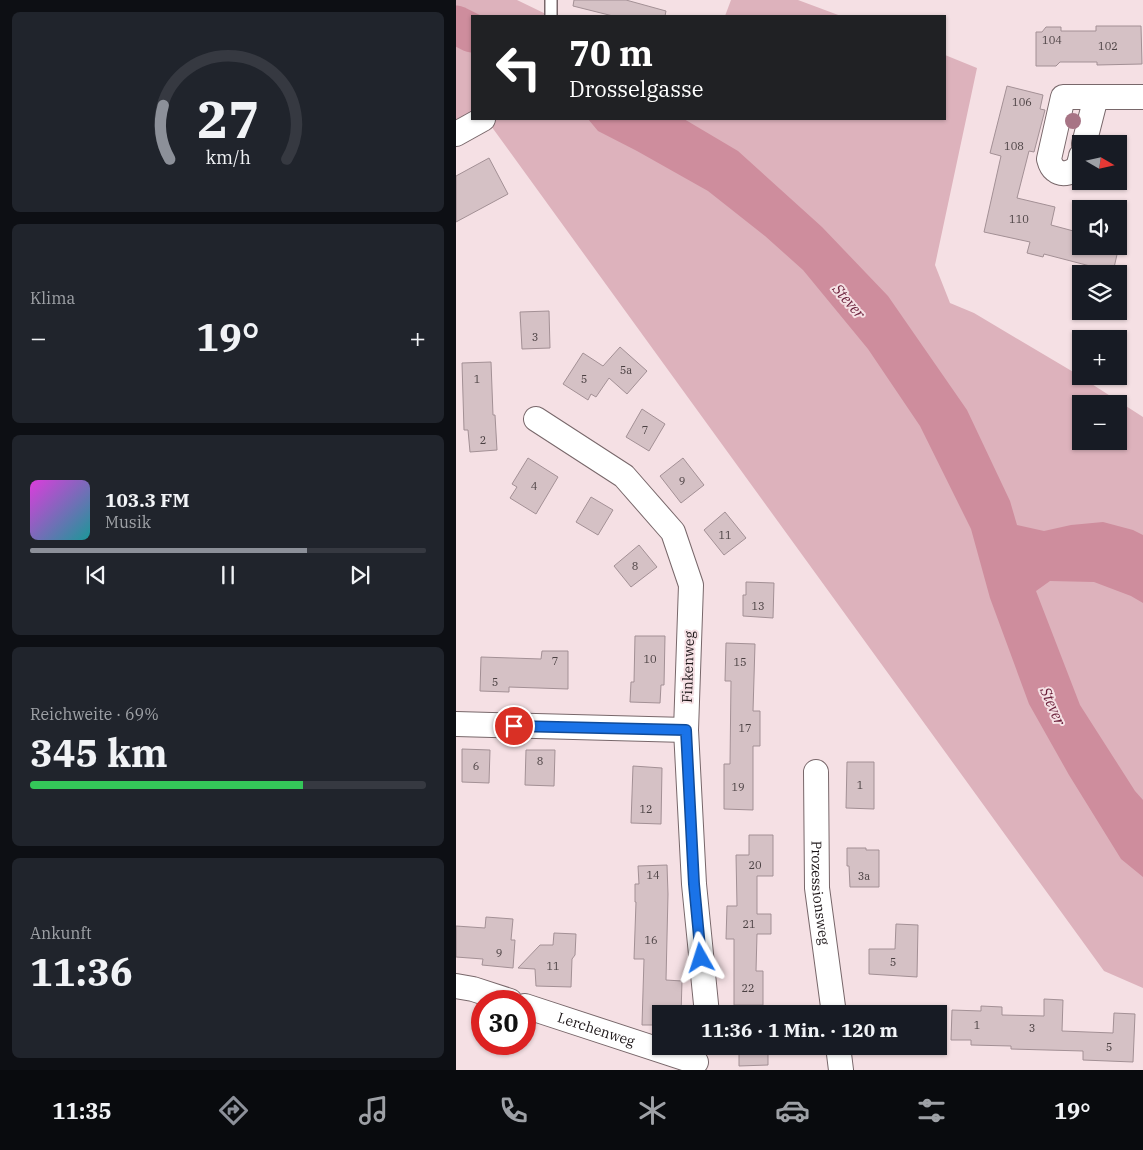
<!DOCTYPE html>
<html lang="de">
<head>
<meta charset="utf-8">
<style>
  :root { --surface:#171b24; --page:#20242c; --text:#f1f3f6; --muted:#9ea1a6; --line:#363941; --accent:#8c9099 }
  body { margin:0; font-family:"IBM Plex Serif",serif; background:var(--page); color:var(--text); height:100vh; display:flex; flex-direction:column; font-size:19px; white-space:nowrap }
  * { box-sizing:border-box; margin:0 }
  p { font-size:16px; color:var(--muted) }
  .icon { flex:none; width:28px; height:28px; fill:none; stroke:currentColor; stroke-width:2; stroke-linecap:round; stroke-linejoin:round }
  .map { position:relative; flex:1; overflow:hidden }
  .details { display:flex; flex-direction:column; gap:12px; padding:12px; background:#0d0f14; width:456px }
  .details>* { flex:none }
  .hud { position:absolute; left:15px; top:15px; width:475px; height:105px; border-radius:0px; box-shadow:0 1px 4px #0004; background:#202124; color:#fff; overflow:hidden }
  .needle { width:32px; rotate:99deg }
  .buttons { position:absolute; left:616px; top:135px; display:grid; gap:10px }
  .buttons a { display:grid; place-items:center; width:55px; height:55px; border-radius:0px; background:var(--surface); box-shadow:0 1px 4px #0004; font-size:25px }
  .speed { position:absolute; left:15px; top:990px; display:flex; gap:10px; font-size:25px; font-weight:700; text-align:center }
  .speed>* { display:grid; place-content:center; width:65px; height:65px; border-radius:50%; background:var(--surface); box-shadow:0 1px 4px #0004; line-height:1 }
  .speed .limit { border:8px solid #d22; background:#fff; color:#111 }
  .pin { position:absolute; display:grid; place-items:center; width:42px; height:42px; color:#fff; margin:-21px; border:2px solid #fff; border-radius:50%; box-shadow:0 1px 5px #0007 }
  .me { position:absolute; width:55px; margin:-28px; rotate:354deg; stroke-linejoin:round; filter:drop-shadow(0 0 4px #0008) }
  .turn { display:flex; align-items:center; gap:18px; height:105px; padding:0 15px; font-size:22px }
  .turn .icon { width:65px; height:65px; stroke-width:2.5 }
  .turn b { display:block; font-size:35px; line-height:42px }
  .big { font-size:38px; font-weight:800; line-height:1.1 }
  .details .tile { flex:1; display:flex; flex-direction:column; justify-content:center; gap:8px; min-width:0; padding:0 18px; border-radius:8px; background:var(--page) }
  .details .dial { align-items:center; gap:0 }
  .dial svg { height:130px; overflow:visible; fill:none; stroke:var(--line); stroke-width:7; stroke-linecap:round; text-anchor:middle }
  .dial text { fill:var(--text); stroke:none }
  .song { display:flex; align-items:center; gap:15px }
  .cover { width:60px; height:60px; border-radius:8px; background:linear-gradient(135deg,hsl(300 70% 55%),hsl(180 70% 35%)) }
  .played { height:5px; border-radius:2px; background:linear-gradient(90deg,var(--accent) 70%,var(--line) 70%) }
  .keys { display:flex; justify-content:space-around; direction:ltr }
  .heat { display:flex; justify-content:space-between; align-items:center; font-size:28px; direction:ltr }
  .charge { height:8px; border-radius:4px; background:linear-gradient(90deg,#34c759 69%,var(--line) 0) }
  .trip { position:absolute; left:196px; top:1005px; width:295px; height:50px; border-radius:0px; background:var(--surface); box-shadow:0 1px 4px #0004; font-weight:800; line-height:50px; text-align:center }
  .menu { display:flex; height:80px; justify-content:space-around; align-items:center; background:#090b0e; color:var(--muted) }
  .menu .icon { width:35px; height:35px }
  .menu .on { color:var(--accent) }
  .menu b { font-size:22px; color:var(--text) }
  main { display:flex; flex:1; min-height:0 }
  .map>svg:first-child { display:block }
</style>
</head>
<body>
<main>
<section class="details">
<div class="tile dial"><svg viewBox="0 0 100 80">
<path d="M14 69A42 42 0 1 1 86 69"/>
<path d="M14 69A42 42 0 0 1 10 36" stroke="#8c9099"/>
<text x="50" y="56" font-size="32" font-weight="700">27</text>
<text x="50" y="72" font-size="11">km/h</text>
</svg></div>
<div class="tile"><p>Klima</p>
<div class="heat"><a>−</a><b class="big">19°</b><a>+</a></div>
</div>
<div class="tile">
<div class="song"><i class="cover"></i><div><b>103.3 FM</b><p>Musik</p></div></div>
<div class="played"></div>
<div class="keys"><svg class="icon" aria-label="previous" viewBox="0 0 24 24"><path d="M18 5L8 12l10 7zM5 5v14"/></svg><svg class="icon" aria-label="pause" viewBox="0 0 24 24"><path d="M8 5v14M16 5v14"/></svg><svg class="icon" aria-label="next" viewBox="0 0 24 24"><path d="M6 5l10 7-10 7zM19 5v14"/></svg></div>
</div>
<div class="tile"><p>Reichweite · 69%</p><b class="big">345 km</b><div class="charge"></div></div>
<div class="tile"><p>Ankunft</p><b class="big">11:36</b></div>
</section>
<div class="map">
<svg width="687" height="1070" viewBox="0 0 687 1070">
  <rect width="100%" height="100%" fill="#f5e0e4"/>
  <path fill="#ddb2bc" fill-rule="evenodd" d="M0,0H61L94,16H16V119L0,127Z
    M275,0H342L385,16H269Z
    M489,55L521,68L479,265L494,303L518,313L614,370L687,417V988L648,971L30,119H489ZM625,404H662V441H625Z"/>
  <path fill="#ce8d9d" d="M132,119H228L282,151L366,227L432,296L511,410L554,501L561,525L588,531L615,525L647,522L677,530L687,535V603L675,596L638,582L594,581L580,591L624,705L679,791L687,800V877L665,859L613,775L573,704L534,598L515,529L464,426L412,349L347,270L309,236L252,191L181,151L142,131Z"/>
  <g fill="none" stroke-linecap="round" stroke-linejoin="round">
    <path stroke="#ce8d9d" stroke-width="39" d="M0,25L16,33"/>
  </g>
  <path fill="#d5c1c5" stroke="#a39095" d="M118,0H170L210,11L209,16H157L117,6Z
    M640,26H685L686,64L641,65V62H604L600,66H580V32H586L590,27H605V31H640Z
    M551,86L587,95L584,109L589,110L578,152L573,151L561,198L599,207L595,225L625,233V246H663L657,272L588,254L587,257L571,253L574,242L528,232L545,156L534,153Z
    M33,158L52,194L0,222V176Z
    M93,311L94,348L66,349L64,312Z
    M164,347L191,371L171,394L153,378L140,397L135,394L132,400L107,384L127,353L147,366Z
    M35,362L37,415H39L41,450L14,452L12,430H8L6,363Z
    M186,409L209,424L193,451L170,437Z
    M72,458L102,477L80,514L54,498L61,487L56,484Z
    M227,458L248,485L225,503L204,476Z
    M135,497L157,510L142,535L120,522Z
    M269,512L290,538L268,555L248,530Z
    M183,545L201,567L175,587L158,566Z
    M290,582L318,583L317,618L287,616V595H290Z
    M179,636H209L208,685H205L204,703L174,702L175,682H178Z
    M270,643L299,644L297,711H304V746H297V810L268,809V764H274L275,681H269Z
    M86,651H112V689L53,687V692L24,691L25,657L85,659Z
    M6,749L34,750L33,783L6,782Z
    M70,750H99L98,786L69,785Z
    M391,762H418V809L390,808Z
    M177,766L206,768L205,824L175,823Z
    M293,835H317V876H301V914H315V934H301L300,971H307V1005H278V939H270L271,906H281L280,855H293Z
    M391,848H410V850H423V887H394L393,866H391Z
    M211,865L212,894L210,980L226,981L225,1014H205V1025H186L188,959H178L180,902H179V884H183L182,866Z
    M30,917L57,919L55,940H59L57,968L26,965L27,959L0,957V926L29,928Z
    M440,924L462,925L461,977L413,974V949H439Z
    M98,933L120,934L119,955L116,959L115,987L80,986L79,969L62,968L84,945H97Z
    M588,999L607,1000L606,1031L657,1033L658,1013L679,1014L677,1062L627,1060V1051L555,1049V1046L515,1045V1040H495L496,1010L525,1011V1006L546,1007V1015L588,1016Z
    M283,1046H312V1065L283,1066Z"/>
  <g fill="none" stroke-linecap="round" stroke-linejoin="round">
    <defs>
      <path id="lane" d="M95,16V0"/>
      <g id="street">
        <path d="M0,134L27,119"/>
        <path d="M628,144L640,97"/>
        <path d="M625,156C625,157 623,164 623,164C619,173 606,176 599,170C595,167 594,163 593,159L607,97H687"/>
        <path d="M80,419L168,476L217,532L235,585L230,730L238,884L251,1014"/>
        <path d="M0,724L230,730"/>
        <path id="s1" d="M360,772L361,888L378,1014"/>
        <path d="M0,986L17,989L54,1001"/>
        <path id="s2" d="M69,1006L240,1062"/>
        <path d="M382,1046L385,1070"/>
      </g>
    </defs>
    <use href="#lane" stroke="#78676a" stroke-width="14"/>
    <use href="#street" stroke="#78676a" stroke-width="26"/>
    <use href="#lane" stroke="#fff" stroke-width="11"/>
    <use href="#street" stroke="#fff" stroke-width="24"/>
  </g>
  <circle fill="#a77485" cx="617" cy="121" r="8"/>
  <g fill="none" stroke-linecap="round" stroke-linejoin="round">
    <defs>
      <path id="route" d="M58,726L230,730L238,884L245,958"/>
    </defs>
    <use href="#route" stroke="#114b97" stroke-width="12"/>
    <use href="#route" stroke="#1a73e8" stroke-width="9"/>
  </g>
  <g text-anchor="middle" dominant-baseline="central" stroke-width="4" stroke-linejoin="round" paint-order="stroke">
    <g font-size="11" fill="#4a4042">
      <text x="596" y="40">104</text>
      <text x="652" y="46">102</text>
      <text x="566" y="102">106</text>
      <text x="558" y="146">108</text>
      <text x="563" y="219">110</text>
      <text x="79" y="337">3</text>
      <text x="170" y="370">5a</text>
      <text x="21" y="379">1</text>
      <text x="128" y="379">5</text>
      <text x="189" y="430">7</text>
      <text x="27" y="440">2</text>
      <text x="226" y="481">9</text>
      <text x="78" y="486">4</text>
      <text x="269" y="535">11</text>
      <text x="179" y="566">8</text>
      <text x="302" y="606">13</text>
      <text x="194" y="659">10</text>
      <text x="99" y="661">7</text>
      <text x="284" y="662">15</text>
      <text x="39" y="682">5</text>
      <text x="289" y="728">17</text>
      <text x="84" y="761">8</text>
      <text x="20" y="766">6</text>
      <text x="404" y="785">1</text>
      <text x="282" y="787">19</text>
      <text x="190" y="809">12</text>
      <text x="299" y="865">20</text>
      <text x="197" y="875">14</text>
      <text x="408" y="876">3a</text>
      <text x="293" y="924">21</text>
      <text x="195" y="940">16</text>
      <text x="43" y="953">9</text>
      <text x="437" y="962">5</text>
      <text x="97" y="966">11</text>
      <text x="292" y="988">22</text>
      <text x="521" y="1025">1</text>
      <text x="576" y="1028">3</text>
      <text x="653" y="1047">5</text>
    </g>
    <g font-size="14" fill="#1c1517" stroke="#f5e0e4">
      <text transform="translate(232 667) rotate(-88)">Finkenweg</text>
      <text stroke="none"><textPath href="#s1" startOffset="121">Prozessionsweg</textPath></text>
      <text stroke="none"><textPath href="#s2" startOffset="75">Lerchenweg</textPath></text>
    </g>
    <g font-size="15" font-style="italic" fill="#6a1e39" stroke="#f5e0e4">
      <text transform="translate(393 301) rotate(49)">Stever</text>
      <text transform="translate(597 706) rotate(66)">Stever</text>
    </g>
  </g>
</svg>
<div class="buttons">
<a><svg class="needle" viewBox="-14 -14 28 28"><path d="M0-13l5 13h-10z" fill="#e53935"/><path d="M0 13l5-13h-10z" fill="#9ea1a6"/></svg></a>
<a><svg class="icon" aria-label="sound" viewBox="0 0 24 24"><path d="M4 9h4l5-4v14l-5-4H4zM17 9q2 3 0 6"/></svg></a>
<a><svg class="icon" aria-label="layers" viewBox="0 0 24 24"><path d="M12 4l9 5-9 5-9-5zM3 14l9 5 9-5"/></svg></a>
<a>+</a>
<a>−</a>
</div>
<div class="speed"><div class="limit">30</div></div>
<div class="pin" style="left:58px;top:726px;background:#d93025"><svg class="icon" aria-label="arrive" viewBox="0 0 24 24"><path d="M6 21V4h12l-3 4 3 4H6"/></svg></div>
<svg class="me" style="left:245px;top:958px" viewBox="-20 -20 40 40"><path d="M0-17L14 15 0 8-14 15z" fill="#1a73e8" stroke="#fff" stroke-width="4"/></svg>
<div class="trip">11:36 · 1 Min. · 120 m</div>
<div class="hud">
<div class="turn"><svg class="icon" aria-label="left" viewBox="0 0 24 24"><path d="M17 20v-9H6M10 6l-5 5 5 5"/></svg><div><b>70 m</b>Drosselgasse</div></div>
</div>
</div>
</main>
<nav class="menu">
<b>11:35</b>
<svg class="icon on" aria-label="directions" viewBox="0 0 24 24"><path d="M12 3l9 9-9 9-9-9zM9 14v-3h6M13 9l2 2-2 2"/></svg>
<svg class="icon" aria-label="music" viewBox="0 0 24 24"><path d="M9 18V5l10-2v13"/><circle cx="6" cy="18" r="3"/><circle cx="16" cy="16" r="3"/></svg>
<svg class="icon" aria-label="phone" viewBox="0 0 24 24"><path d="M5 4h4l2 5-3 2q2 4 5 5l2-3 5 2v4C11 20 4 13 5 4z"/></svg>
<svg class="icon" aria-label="climate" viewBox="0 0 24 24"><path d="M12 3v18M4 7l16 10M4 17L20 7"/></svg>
<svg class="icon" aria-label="car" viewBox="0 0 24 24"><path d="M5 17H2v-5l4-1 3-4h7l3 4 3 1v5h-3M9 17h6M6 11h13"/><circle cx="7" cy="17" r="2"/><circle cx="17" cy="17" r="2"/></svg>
<svg class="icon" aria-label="filters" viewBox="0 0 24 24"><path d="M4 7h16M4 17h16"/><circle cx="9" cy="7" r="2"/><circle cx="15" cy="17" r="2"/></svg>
<b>19°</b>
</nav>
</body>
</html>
